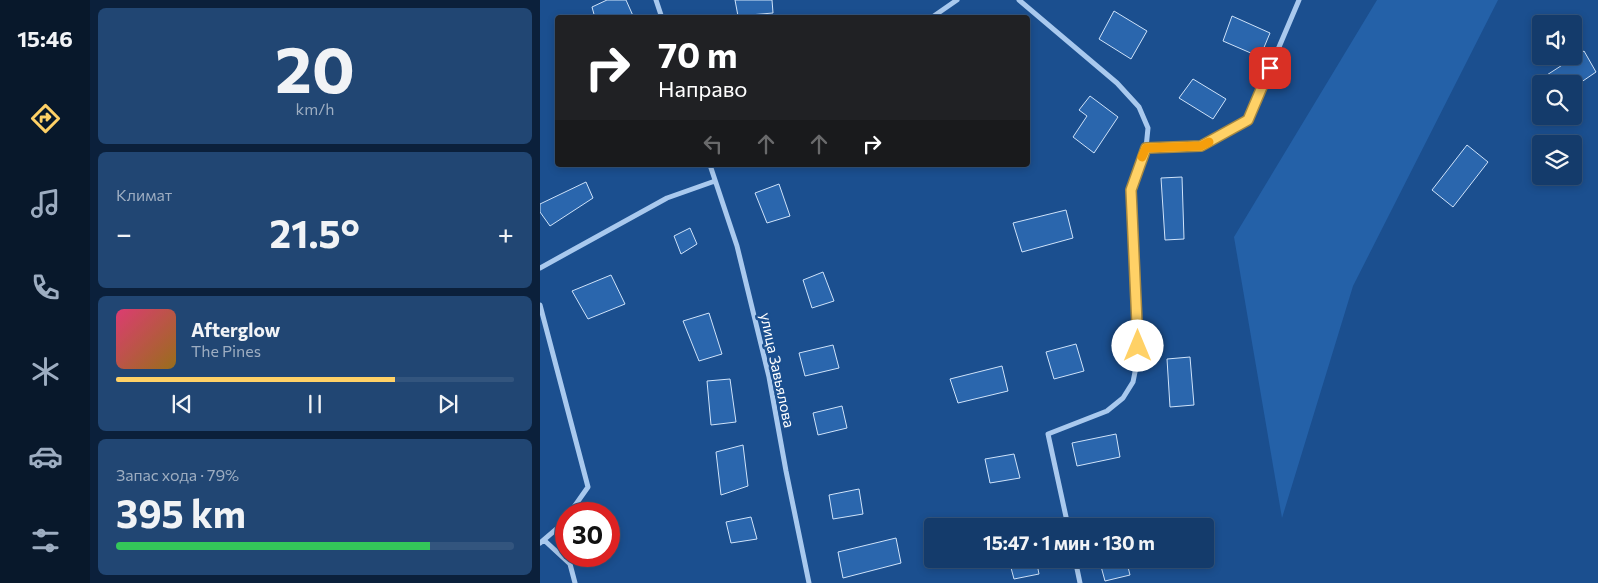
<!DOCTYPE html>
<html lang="ru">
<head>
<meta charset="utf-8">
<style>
  :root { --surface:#143b6b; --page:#214673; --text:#f1f3f6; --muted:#9dadc1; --line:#33557e; --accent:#ffd166 }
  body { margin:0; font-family:Commissioner,sans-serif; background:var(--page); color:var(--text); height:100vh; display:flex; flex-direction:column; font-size:19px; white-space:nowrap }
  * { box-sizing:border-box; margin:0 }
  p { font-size:16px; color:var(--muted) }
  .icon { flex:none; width:28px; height:28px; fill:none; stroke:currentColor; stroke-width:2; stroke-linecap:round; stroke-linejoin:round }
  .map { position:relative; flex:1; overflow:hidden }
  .sheet { display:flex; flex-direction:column; gap:8px; padding:8px; background:#0b203b; width:450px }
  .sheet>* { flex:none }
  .top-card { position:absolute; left:15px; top:15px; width:475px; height:152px; border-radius:5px; box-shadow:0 2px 8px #0003,0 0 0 1px var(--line); background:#202124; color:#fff; overflow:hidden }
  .tools { position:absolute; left:992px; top:15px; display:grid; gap:10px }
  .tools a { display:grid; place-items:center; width:50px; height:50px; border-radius:5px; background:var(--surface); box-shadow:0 2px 8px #0003,0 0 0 1px var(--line); font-size:25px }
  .speed { position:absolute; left:15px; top:502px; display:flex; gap:10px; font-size:25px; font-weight:700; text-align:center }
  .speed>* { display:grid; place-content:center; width:65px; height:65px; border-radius:50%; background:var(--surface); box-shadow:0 2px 8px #0003,0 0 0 1px var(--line); line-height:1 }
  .speed .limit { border:8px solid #d22; background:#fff; color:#111 }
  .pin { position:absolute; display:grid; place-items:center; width:42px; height:42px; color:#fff; margin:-21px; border-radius:10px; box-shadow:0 2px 8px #0006 }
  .me { position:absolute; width:55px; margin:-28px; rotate:0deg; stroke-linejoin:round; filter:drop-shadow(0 0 4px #0008) }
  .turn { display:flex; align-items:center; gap:18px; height:105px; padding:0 20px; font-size:22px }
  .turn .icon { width:65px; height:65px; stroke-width:2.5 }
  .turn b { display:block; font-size:35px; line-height:42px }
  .lanes { display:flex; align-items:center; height:48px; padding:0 20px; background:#0003; justify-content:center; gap:25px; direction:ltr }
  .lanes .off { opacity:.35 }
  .big { font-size:38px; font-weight:700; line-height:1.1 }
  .sheet .tile { flex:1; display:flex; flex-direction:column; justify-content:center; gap:8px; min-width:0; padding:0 18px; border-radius:8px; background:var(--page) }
  .sheet .dial { align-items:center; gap:0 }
  .dial b { font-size:65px; line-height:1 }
  .song { display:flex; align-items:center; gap:15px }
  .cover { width:60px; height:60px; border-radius:8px; background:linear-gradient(135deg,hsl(340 70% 55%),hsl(40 70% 35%)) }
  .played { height:5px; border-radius:2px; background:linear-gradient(90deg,var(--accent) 70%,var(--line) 70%) }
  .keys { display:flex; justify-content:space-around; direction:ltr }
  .heat { display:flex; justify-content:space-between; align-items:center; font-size:28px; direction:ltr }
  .charge { height:8px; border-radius:4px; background:linear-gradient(90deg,#34c759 79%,var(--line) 0) }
  .trip { position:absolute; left:384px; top:518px; width:290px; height:50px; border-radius:5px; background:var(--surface); box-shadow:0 2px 8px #0003,0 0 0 1px var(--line); font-weight:700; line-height:50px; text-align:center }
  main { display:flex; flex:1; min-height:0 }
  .menu { display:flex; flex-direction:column; width:90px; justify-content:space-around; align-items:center; background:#08182b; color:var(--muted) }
  .menu .icon { width:35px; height:35px }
  .menu .active { color:var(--accent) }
  .menu b { font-size:22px; color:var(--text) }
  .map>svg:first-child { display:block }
</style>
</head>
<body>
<main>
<nav class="menu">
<b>15:46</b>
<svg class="icon active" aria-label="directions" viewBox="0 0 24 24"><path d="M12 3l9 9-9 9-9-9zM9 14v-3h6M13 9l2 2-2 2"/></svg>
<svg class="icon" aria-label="music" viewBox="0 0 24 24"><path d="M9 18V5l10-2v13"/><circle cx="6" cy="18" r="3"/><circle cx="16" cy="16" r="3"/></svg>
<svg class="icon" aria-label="phone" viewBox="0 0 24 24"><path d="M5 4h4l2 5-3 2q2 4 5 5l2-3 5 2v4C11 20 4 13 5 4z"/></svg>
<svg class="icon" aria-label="climate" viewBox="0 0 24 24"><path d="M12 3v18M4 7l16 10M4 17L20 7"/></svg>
<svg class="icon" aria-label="car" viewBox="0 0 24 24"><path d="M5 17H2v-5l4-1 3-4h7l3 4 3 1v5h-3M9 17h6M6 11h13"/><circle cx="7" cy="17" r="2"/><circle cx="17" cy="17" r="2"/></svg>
<svg class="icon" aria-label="filters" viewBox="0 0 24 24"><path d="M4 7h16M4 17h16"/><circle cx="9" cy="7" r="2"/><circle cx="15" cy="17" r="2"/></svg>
</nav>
<section class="sheet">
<div class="tile dial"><b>20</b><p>km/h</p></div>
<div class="tile"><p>Климат</p>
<div class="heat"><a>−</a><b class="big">21.5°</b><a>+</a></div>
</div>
<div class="tile">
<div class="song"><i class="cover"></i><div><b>Afterglow</b><p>The Pines</p></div></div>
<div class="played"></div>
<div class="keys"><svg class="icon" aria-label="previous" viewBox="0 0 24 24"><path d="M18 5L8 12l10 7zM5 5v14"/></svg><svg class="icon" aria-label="pause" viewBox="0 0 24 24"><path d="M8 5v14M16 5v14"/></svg><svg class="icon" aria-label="next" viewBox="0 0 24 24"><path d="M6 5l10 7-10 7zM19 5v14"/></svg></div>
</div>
<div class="tile"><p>Запас хода · 79%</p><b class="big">395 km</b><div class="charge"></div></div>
</section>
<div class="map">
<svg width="1058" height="583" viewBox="0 0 1058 583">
  <rect width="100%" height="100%" fill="#1b4f8f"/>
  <path fill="#2461a8" d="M837,0H958L813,286L742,518L694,237Z"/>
  <path fill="#2a66ad" stroke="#cfe3fa" d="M67,0H86L94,18H55L52,7Z
    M195,0H232L233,13L198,16Z
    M574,11L607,31L591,59L559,39Z
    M692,16L730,33L720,57L683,41Z
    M1044,51L1056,72L1034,87V84H1001V91L996,82Z
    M653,79L686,99L673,119L639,98Z
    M550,96L578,117L554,153L533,137L547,116L539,110Z
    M927,145L948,162L913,207L892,190Z
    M642,177L644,239L625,240L621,178Z
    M46,182L53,198L10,226L0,212V204Z
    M239,184L250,216L227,223L215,193Z
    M526,210L533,238L482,252L473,223Z
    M150,228L157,244L141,254L134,236Z
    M283,272L294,301L272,308L263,280Z
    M71,275L85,304L48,319L32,291Z
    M169,313L182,354L159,361L143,321Z
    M536,344L544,371L514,379L506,352Z
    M293,345L299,368L265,376L259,353Z
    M650,357L654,405L630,407L627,359Z
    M462,366L468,391L418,403L410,379Z
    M190,379L196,422L171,425L167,381Z
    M302,406L307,428L278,435L273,413Z
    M576,434L580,457L537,466L532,443Z
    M203,445L208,486L181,495L176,452Z
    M474,454L480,478L450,483L445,459Z
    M319,489L323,514L293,519L289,495Z
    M211,517L217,539L191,543L186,522Z
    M356,538L361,563L303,578L298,552Z
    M496,559L499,574L474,579L470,564Z
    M559,559H586L590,575L565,581Z"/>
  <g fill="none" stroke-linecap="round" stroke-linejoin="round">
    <path stroke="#a9c9ee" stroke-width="5" d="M116,0L122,18
      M479,0L577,83L599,107L608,128L606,148L591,190L599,331L597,362L593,382L583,398L567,411L508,434L528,526
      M391,18L417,0
      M606,148L661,146L708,120L759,0
      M170,165L197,246L229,377L246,471L269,583
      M0,268L127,198L175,181
      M0,305L48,487L29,514
      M4,540L30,564L35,583
      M0,543L20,526L26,517
      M535,559L540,583"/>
  </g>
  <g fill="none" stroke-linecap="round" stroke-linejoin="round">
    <defs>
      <path id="route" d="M598,346L591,190L606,148L661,146L708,120L730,68"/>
    </defs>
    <use href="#route" stroke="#a68842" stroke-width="12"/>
    <use href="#route" stroke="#ffd166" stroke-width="9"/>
    <path stroke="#f59e0b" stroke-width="9" d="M602,157L606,148L661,146L669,142"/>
  </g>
  <g text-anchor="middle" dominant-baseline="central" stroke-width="5" stroke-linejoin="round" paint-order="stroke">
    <g font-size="15" fill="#fff" stroke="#1b4f8f">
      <text transform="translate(238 370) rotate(78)">улица Завьялова</text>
    </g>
  </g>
</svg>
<div class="tools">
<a><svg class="icon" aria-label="sound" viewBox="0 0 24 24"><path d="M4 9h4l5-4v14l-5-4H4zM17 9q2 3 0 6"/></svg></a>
<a><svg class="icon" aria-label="search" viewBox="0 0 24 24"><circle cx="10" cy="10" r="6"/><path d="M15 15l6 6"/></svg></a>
<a><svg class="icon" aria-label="layers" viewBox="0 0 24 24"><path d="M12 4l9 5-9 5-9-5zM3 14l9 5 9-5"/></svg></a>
</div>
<div class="speed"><div class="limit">30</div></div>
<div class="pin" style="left:730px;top:68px;background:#d93025"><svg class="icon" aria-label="arrive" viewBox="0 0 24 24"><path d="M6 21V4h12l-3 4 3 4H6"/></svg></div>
<svg class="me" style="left:598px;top:346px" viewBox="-20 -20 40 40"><circle r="19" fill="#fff"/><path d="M0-13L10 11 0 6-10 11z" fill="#ffd166"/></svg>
<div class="trip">15:47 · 1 мин · 130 m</div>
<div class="top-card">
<div class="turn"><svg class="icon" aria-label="right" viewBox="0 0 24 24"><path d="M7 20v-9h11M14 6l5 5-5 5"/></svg><div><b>70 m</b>Направо</div></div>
<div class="lanes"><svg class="icon off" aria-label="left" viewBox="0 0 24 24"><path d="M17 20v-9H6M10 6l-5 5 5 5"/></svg><svg class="icon off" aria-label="ahead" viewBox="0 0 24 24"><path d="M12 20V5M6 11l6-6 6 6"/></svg><svg class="icon off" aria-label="ahead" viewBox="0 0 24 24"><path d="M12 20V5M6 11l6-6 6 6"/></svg><svg class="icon" aria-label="right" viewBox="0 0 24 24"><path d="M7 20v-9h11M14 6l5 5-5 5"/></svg></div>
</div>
</div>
</main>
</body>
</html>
